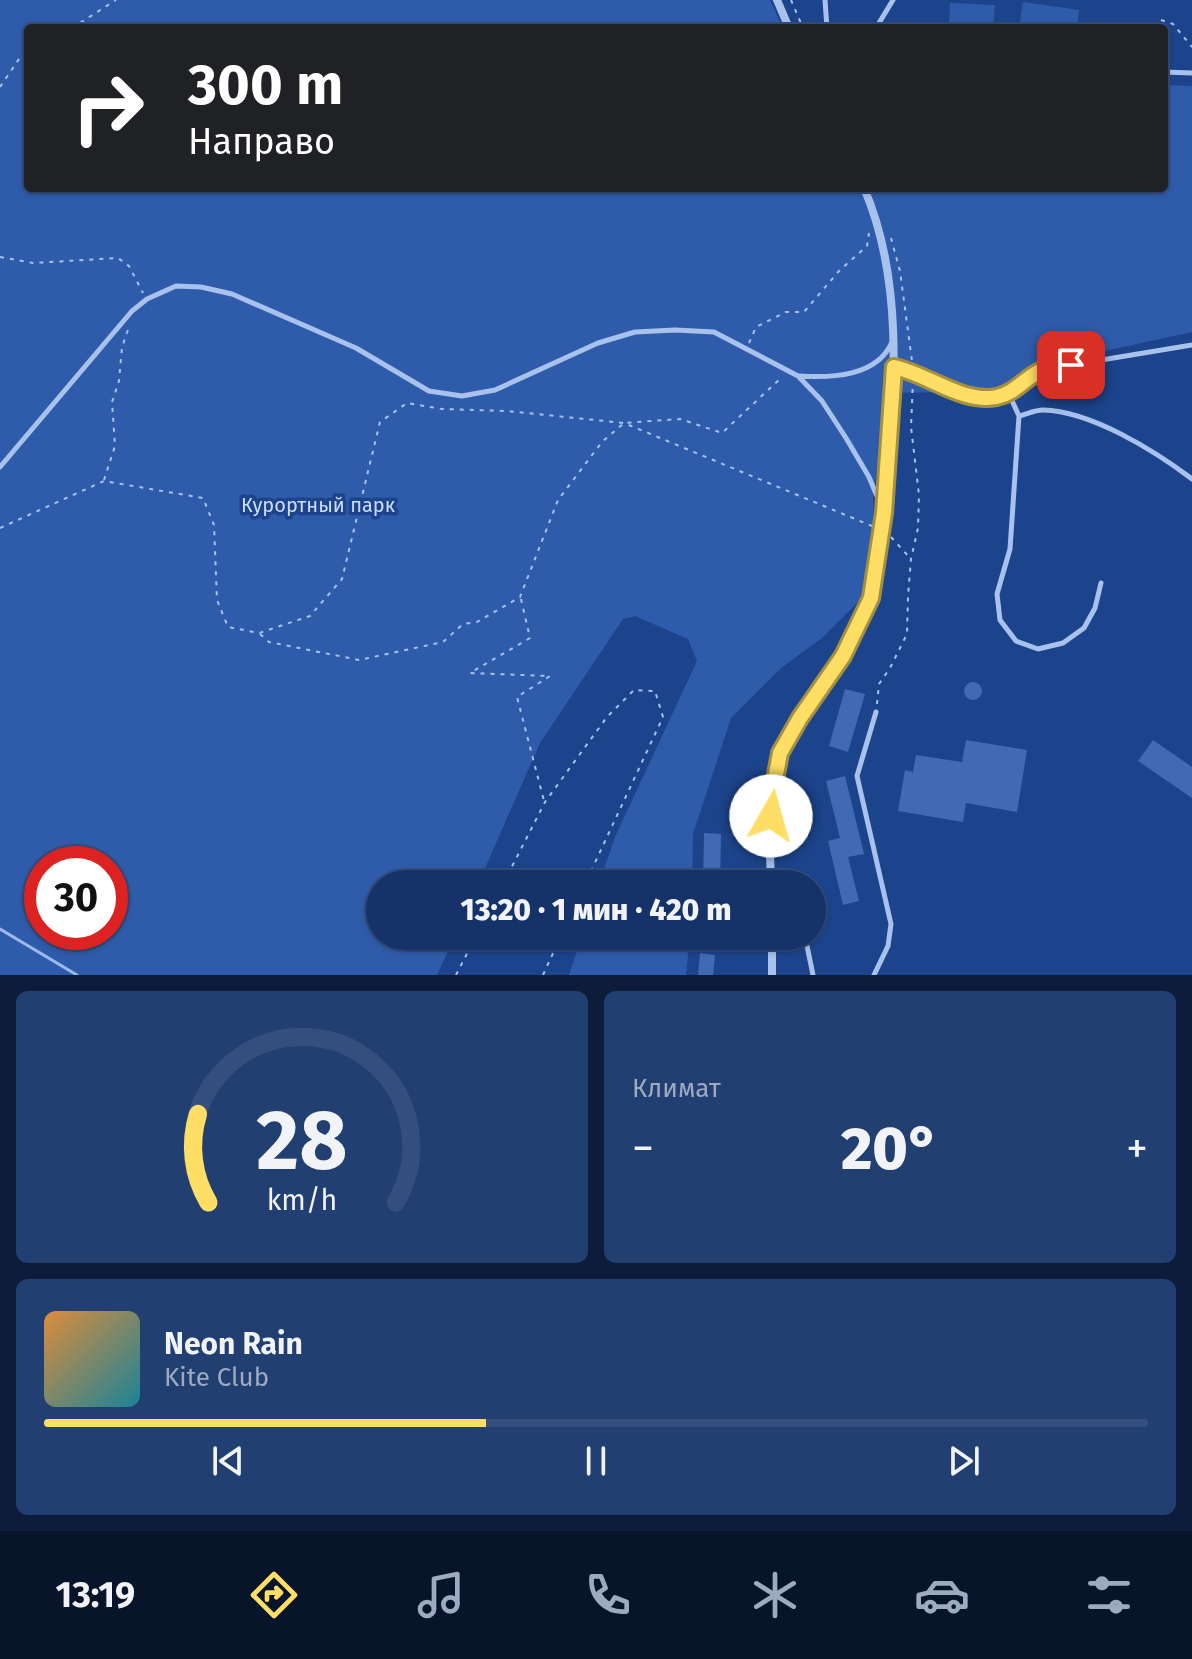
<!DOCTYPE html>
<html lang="ru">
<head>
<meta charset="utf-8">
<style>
  :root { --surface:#153369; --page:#223f71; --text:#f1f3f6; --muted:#9daac0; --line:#344e7d; --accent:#fede65 }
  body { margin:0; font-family:"Fira Sans",sans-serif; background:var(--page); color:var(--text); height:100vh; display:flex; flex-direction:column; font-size:30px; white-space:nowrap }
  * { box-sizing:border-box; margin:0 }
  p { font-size:26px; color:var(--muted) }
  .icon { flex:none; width:44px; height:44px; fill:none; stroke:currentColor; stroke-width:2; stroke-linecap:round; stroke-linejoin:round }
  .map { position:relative; height:975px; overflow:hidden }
  .drawer { display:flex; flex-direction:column; gap:16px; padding:16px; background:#0c1c3a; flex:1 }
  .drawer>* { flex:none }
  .guide { position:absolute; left:24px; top:24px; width:1144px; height:168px; border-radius:8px; box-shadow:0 2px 6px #0004,0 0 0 2px var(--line); background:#202124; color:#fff; overflow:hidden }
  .speed { position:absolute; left:24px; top:846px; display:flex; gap:16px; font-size:40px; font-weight:700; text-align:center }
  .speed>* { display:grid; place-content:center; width:104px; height:104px; border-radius:50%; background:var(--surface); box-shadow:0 2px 6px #0004,0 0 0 2px var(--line); line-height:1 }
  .speed .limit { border:12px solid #d22; background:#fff; color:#111 }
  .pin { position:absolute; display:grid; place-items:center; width:68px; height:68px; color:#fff; margin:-34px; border-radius:16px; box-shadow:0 4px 12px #0006 }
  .me { position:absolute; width:88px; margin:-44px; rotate:7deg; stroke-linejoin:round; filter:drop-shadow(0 0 6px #0008) }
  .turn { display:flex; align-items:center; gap:28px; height:168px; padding:0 32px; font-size:36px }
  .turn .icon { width:104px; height:104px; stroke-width:2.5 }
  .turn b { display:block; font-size:56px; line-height:68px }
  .big { font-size:60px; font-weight:800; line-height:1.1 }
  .drawer .card { flex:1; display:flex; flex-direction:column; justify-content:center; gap:12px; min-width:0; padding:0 28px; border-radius:12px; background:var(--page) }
  .drawer .dial { align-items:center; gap:0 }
  .dial svg { height:208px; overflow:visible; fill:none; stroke:var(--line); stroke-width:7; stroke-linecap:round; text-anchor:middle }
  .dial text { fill:var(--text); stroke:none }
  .song { display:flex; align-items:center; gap:24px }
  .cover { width:96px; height:96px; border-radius:12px; background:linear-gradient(135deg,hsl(30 70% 55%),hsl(190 70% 35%)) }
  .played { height:8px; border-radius:4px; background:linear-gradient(90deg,var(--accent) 40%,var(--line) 40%) }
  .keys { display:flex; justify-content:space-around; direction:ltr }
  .heat { display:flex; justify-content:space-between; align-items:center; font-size:44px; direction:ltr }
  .drawer .tiles { flex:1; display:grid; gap:16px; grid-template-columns:1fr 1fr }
  .card:last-child { grid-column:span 2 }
  .trip { position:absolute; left:366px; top:870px; width:460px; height:80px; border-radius:40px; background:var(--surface); box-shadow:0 2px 6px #0004,0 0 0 2px var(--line); font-weight:800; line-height:80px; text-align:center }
  .dock { display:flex; height:128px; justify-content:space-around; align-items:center; background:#08142a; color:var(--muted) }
  .dock .icon { width:56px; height:56px }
  .dock .current { color:var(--accent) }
  .dock b { font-size:36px; color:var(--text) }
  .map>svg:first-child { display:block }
</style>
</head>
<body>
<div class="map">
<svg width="1192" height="975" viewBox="0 0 1192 975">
  <rect width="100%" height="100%" fill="#1c448c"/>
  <path fill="#2f5caa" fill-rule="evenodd" d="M0,0H770L783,28H28V188H1164V85L1192,86V332L1040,365L998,391L888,393L873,497L875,540L862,598L822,638L781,668L731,718L693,834L692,884H599L615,837L697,661L688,639L635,616L623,619L540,743L478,884H380V936H455L437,975H0ZM42,864H110V932H42Z
    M1023,2L1079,10L1077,28H1019Z
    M950,3L995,5L993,27L949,25Z
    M582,936H690L686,975H569Z"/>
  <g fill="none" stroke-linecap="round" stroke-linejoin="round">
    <path stroke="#9bbbef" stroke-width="3" d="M0,929L77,975"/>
  </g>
  <path fill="#406ab2" d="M964 691a9 9 0 1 1 18 0a9 9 0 1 1-18 0Z
    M845,689L865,694L848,752L829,746Z
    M966,740L1027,750L1017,812L966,803L963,822L898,811L905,770L913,772L916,755L962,762Z
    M1153,740L1192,767V798L1138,761Z
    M845,776L864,854L848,857L859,901L843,905L828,841L840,838L826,781Z
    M704,833L721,834L720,884H703Z
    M700,953L715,955L713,975H698Z"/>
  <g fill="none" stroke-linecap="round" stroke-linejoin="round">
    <path stroke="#a8c2ed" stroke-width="2" stroke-dasharray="4 6" stroke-linecap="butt" d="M791,0L803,28
      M1161,20L1173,24L1192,47
      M72,28L116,0
      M0,87L21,56L28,52
      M891,238L900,271L912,361
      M0,257L33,263L118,258L129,266L143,293
      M749,343L756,327L786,312H804L839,271L867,246L869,233
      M104,480L115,446L112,402L119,381L122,347L129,327
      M0,528L104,481L203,498L214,525L217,600L228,627L259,633L310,616L342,579L380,422L407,403L442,409L507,411L624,423L872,526
      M891,537L911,559
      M521,599L530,638L470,673L550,676L517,697L544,801
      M260,634L269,642L359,660L443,642L463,624L477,622L520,597L558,500L602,442L624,423L680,419L722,433L782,377
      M877,704L879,684L890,668L907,634L908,596L911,559L918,528L919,495L911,427L913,380
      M503,884L545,802L607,717L634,690L655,691L663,717L585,884
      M456,975L476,936
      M543,975L561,936"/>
    <path stroke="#a8c2ed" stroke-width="5" d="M825,0L827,28
      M876,28L893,0
      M1164,72L1192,73
      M894,367L913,371L968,397L992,398L1009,394L1041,370L1192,345
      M799,376C831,378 877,377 892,342
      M1009,394L1019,416L1010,549L997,594L1000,620L1016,641L1038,649L1063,643L1084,628L1095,608L1101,583
      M1019,416C1027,414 1035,410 1043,410C1091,411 1155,451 1192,479
      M0,467L132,311L147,299L176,286L201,287L232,294L356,348L429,391L462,396L495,390L598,343L635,332L675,330L714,332L798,376L822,401L846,438L869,477L882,508
      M805,936L813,975
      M874,975L888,946L891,924L857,776L876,712"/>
    <path stroke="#a8c2ed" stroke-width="8" d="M777,0L789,28
      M771,884C770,842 765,792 781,752C796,716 825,689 844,656C853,639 863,619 870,601C880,575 883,522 886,493C894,393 905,283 864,188
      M772,975V936"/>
  </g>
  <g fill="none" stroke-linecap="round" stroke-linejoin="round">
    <defs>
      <path id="route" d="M771,816L772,796L780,753L800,718L843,656L871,598L884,513L894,367C928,374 962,404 997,397C1015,393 1024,379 1040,371C1048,367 1061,367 1071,365"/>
    </defs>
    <use href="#route" stroke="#a59042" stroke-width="20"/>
    <use href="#route" stroke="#fede65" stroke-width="14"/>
  </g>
  <g text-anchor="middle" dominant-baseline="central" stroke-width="7" stroke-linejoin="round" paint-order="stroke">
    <g font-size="20" fill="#cedef9" stroke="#1c448c">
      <text x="318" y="505">Курортный парк</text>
    </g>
  </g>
</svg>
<div class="speed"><div class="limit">30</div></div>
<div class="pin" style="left:1071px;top:365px;background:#d93025"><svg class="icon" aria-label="arrive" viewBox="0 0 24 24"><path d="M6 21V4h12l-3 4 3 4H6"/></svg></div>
<svg class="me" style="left:771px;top:816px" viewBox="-20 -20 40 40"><circle r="19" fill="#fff"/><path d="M0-13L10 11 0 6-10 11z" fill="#fede65"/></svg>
<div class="trip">13:20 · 1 мин · 420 m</div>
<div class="guide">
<div class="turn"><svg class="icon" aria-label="right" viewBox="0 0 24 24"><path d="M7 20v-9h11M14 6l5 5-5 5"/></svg><div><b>300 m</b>Направо</div></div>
</div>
</div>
<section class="drawer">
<div class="tiles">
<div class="card dial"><svg viewBox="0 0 100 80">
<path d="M14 69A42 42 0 1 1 86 69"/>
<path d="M14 69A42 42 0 0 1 10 35" stroke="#fede65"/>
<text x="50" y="56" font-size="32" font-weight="700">28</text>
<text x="50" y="72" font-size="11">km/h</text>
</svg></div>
<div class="card"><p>Климат</p>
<div class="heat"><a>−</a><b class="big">20°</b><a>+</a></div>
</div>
<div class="card">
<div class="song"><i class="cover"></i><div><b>Neon Rain</b><p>Kite Club</p></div></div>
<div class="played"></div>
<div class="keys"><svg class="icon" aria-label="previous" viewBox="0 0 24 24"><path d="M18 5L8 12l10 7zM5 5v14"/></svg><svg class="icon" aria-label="pause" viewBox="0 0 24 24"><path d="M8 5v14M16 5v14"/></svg><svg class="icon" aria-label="next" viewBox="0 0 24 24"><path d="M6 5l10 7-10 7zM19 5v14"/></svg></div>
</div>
</div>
</section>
<nav class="dock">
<b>13:19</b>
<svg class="icon current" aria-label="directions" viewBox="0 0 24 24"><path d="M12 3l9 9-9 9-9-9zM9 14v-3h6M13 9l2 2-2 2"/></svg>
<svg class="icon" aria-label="music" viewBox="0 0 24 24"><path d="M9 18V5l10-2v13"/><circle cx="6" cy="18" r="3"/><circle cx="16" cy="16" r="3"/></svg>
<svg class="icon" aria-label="phone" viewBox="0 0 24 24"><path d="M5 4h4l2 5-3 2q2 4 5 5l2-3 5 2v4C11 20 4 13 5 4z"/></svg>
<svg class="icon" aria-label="climate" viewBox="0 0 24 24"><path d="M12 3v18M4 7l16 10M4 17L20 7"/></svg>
<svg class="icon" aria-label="car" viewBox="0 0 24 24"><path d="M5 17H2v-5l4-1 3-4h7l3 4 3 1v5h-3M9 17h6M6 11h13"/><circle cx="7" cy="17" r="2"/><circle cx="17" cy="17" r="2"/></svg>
<svg class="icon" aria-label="filters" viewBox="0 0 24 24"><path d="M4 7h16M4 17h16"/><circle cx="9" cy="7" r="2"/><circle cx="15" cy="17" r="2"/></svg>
</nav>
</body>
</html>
